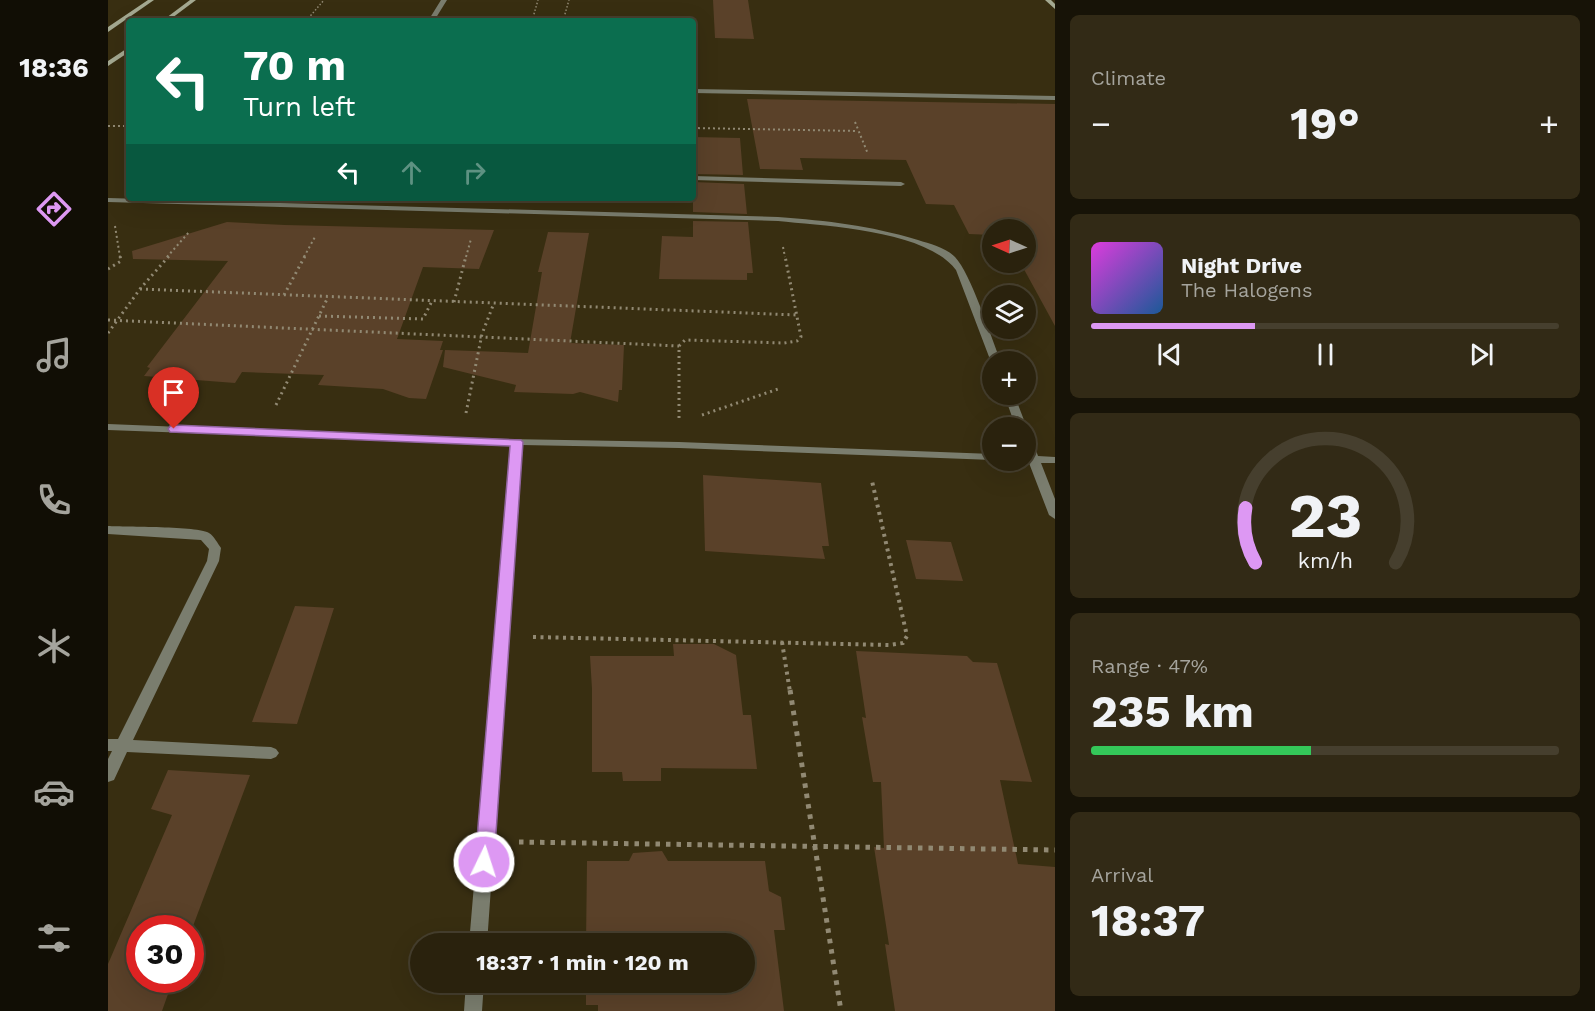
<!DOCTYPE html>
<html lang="en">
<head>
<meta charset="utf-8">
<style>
  :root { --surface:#2a220d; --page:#322a16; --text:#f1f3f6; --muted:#a5a49d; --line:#463f2e; --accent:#dd98f3 }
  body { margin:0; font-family:"Work Sans",sans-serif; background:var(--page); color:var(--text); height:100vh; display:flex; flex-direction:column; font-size:22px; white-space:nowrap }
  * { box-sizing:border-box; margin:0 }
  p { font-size:20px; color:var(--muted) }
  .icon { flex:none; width:33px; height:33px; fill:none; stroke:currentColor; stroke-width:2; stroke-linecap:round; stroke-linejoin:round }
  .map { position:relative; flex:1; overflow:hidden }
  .side { display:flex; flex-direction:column; gap:15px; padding:15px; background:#171307; width:540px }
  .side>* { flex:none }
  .top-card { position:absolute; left:18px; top:18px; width:570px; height:183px; border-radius:6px; box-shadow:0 6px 24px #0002,0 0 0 2px var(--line); background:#0b6e4f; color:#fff; overflow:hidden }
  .needle { width:39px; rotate:273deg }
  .fabs { position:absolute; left:874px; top:219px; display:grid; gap:12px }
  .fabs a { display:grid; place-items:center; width:54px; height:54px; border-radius:50%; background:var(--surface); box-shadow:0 6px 24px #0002,0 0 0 2px var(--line); font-size:30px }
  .speed { position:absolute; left:18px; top:915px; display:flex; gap:12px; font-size:30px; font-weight:700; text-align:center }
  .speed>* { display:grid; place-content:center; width:78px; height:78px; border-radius:50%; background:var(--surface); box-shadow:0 6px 24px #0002,0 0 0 2px var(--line); line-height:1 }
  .speed .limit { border:9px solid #d22; background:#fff; color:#111 }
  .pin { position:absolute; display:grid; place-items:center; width:51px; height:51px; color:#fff; margin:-62px -26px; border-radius:50% 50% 50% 0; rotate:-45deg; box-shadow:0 0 6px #0007 }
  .pin .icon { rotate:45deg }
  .me { position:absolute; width:66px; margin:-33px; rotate:4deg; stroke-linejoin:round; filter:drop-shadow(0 0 4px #0008) }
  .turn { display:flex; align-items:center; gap:21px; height:126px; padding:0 18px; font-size:27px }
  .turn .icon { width:78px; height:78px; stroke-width:2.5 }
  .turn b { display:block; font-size:42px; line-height:51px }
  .lanes { display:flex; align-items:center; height:57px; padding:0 18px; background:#0003; justify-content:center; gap:30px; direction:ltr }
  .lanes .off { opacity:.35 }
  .big { font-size:45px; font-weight:700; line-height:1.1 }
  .side .card { flex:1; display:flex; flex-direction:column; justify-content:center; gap:9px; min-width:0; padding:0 21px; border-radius:9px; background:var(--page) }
  .side .dial { align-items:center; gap:0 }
  .dial svg { height:156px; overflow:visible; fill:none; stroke:var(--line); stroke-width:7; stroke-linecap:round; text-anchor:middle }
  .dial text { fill:var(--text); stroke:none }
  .song { display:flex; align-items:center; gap:18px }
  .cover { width:72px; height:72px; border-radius:9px; background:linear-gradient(135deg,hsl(300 70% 55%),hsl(210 70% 35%)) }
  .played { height:6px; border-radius:3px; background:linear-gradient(90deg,var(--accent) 35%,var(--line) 35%) }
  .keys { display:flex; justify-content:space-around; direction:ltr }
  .heat { display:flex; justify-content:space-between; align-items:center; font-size:33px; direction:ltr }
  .charge { height:9px; border-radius:4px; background:linear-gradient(90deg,#34c759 47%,var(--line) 0) }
  .trip { position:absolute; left:302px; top:933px; width:345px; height:60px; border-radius:30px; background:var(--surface); box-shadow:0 6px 24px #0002,0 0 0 2px var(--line); font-weight:700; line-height:60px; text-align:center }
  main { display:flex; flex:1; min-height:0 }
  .tab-bar { display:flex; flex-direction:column; width:108px; justify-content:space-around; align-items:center; background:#110e05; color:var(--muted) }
  .tab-bar .icon { width:42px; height:42px }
  .tab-bar .on { color:var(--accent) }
  .tab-bar b { font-size:27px; color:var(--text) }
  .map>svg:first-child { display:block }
</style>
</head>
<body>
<main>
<nav class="tab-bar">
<b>18:36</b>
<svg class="icon on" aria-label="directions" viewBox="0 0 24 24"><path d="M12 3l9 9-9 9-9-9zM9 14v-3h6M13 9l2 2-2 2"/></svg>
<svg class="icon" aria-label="music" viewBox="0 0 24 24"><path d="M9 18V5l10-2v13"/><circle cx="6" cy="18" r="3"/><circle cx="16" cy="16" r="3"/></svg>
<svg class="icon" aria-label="phone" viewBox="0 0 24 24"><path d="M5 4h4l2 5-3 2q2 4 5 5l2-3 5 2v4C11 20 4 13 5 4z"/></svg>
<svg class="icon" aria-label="climate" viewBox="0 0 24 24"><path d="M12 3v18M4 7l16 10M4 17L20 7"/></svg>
<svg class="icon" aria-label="car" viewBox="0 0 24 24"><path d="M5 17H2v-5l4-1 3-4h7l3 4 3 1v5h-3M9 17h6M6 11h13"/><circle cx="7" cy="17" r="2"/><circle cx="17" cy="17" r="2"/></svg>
<svg class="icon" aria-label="filters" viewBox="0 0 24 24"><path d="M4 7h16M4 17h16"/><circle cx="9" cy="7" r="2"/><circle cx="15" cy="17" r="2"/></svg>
</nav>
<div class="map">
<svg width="947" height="1011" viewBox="0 0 947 1011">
  <rect width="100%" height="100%" fill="#382e11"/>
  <path fill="#5a4129" d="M605,0H640L646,39L607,38Z
    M639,99L947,104V326L912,262H918V230H885V235L861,234L846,205L818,204L798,160L692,158L695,170L652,169Z
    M585,137L632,138L635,175L585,174Z
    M585,182L636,184L639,214L585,212Z
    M585,221L640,222L645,273H639V280L551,279L554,236L585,237Z
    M119,222L177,225L386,230L371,269L315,267L289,339L335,341L332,350H335L318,399L301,398L275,389L210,385L216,375L134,372L127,383L36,376L42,368L39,367L120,261L25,259L24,251Z
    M440,232L481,233L462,343L516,345L514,390H511L510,402L472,392L465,394L406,392L408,385L335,367L337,350L420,353L434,272H430Z
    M595,475L713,483L721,546H714L717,559L597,551Z
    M798,540L843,542L855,581L808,579Z
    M187,606L226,608L189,724L144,722Z
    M565,644H606L628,655L635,715H643L649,769L553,768V781H515L514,772H484V689L482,656H566Z
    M748,651L859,656L865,662L889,663L924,782L892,780L910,864L947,867V1011H787L777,944L781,945L766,847L776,848L773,782H765L754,717L758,718Z
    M60,770L142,775L82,934V928H32V980H65L54,1011H0V964L64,815L43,809Z
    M554,851L560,861H657L661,891L673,897L677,930H666L676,1011H490V1005H478V982H636V944H478L479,861H521L525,853Z"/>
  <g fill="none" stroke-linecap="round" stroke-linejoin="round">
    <path stroke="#918973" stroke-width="1.5" stroke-dasharray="1.5 2" stroke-linecap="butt" d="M198,21L216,0
      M424,21L430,0
      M455,21L461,0"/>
    <path stroke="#918973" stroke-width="2" stroke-dasharray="2 3" stroke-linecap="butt" d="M747,122L760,154
      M0,126H21
      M585,128L750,131
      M7,226L12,257
      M675,247L677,257
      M59,257L82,231
      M196,257L208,235
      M358,257L363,239"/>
    <path stroke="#918973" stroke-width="3" stroke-dasharray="2 4" stroke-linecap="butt" d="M0,269L13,261L12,256
      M32,289L689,315
      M176,295L197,256
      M346,302L358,256
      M211,316L315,319L324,301
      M0,320L571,346
      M0,333L32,289L61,256
      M168,405L220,297
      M358,413L374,334L386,303
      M594,415L673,388
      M571,418V346L577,340L676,343L689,341L693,337L677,256"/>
    <path stroke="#918973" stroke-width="4" stroke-dasharray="3 4.5" stroke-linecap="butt" d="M425,637L781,645L795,643L799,636L764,481
      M674,642L682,692"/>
    <path stroke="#918973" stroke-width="5" stroke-dasharray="4.5 6" stroke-linecap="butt" d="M682,690L733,1011
      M411,842L947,850"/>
    <path fill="#7a7d6e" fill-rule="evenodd" d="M585,89L947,96V100L585,93Z
      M585,176L793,182L797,184L793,186L585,180Z
      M0,526C17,527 90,526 101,533C106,536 110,544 113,548L111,561L25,740L163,747L168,749L171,753L168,757L163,759L19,752L6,780L0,782V759L4,751H0V739H10L99,561L101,549L93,540L0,534Z"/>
    <path fill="#7a7d6e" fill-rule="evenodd" d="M333,0H339L326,21H320Z
      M0,198L670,217C721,221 760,225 810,240C822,244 837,247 847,257C863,274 883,337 893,362H885V364L883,362L848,270C818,230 717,226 670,221L0,202Z
      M896,394H906L919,428L918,430V428H908Z
      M0,424L352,438L571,442L885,454V460L571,448L414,445L379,944H361L403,445L0,430Z
      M918,436L924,439L930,456L947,457V463H933L947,499V519L941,515L921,463L914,460H918Z
      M358,982H376L374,1011H356Z"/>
    <path fill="#a4a991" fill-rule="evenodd" d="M40,0H46L0,32V27Z
      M82,0H88L60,21H54Z
      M937,0H943L947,4V9Z
      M21,47V52L0,66V61Z"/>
  </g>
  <path fill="#dd98f3" stroke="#90639e" stroke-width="1.5" d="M66,425L413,440L415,442L386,862L383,868L376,870L369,868L367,862L402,446L62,432L60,429L62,426Z"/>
</svg>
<div class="fabs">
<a><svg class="needle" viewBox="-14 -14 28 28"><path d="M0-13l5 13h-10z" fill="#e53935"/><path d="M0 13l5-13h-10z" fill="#a5a49d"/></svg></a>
<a><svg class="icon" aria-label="layers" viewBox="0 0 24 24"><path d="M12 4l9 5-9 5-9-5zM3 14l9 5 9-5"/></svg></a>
<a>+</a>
<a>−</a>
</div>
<div class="speed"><div class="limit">30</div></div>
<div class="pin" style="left:66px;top:429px;background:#d93025"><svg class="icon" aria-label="arrive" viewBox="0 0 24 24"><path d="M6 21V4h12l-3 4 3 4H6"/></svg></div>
<svg class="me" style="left:376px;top:862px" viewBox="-20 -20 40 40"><circle r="17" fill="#dd98f3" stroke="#fff" stroke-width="3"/><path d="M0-11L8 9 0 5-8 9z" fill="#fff"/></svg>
<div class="trip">18:37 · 1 min · 120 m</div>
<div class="top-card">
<div class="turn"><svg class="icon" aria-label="left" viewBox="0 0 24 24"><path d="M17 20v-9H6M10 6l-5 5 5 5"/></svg><div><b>70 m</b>Turn left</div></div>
<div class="lanes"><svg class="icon" aria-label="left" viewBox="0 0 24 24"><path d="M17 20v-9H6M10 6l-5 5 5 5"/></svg><svg class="icon off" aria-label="ahead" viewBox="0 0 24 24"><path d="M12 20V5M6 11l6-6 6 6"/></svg><svg class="icon off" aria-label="right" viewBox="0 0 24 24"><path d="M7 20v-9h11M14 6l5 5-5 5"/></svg></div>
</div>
</div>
<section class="side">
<div class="card"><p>Climate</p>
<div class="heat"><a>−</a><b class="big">19°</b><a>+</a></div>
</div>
<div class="card">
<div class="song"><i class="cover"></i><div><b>Night Drive</b><p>The Halogens</p></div></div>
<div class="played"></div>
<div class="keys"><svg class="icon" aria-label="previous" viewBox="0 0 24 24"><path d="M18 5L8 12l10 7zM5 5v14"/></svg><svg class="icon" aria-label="pause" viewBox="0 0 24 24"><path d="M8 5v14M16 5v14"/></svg><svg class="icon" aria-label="next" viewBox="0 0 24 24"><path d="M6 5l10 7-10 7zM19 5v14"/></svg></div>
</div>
<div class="card dial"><svg viewBox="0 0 100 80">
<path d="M14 69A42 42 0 1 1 86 69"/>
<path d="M14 69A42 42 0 0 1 9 41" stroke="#dd98f3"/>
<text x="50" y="56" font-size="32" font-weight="700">23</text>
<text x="50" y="72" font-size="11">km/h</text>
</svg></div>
<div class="card"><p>Range · 47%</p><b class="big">235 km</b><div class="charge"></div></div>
<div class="card"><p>Arrival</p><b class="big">18:37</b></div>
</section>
</main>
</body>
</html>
